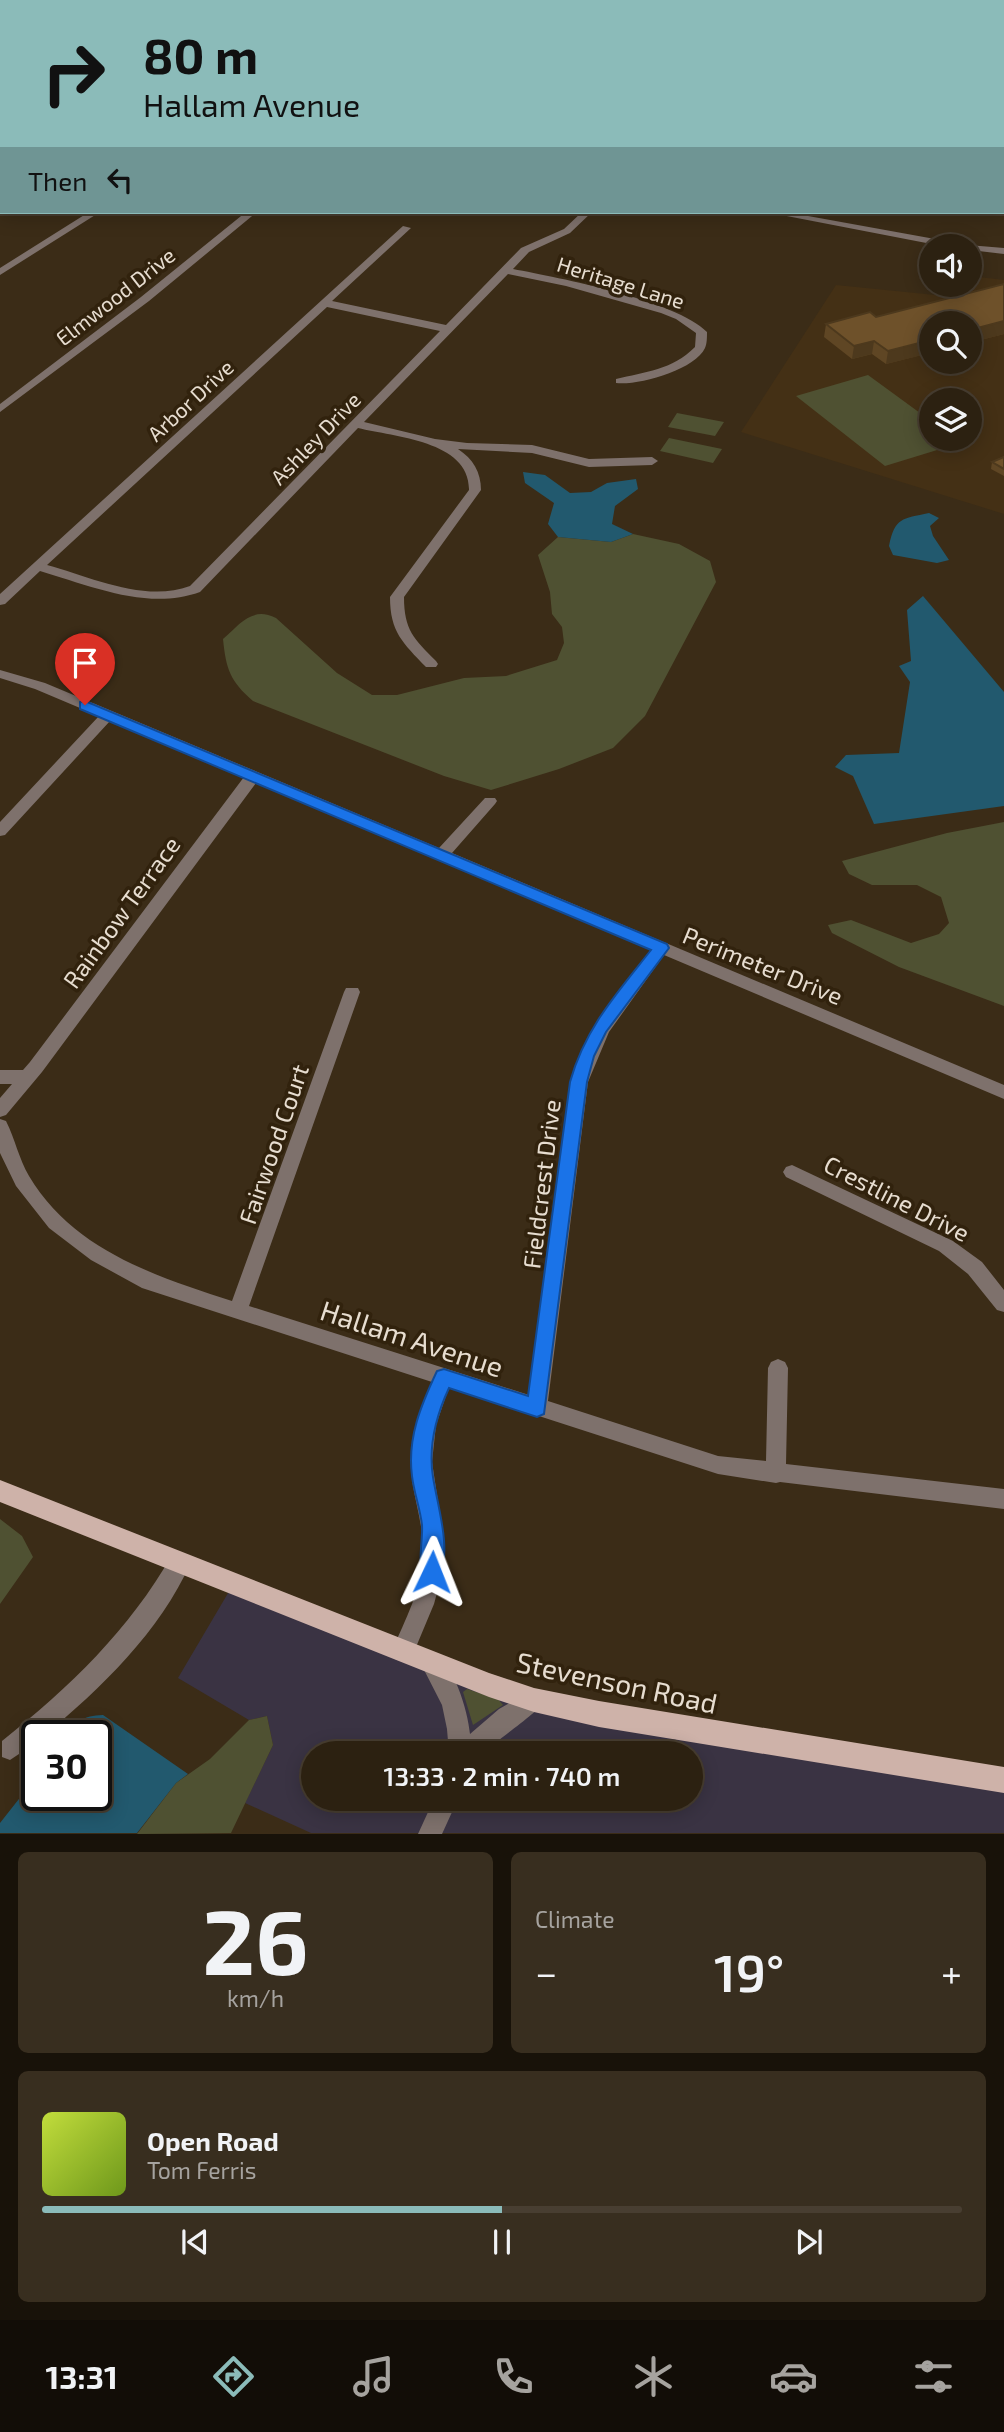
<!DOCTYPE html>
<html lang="en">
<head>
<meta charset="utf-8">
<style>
  :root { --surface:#2c2111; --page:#382e1f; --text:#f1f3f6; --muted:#a6a39f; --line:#483e31; --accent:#8bbbb9 }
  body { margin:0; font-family:"Exo 2",sans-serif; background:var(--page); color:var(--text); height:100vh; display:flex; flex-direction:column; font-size:26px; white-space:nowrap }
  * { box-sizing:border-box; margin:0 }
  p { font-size:23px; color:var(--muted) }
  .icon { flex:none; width:38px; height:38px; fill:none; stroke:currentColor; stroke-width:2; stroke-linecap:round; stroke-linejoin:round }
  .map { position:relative; height:1834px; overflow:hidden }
  .drawer { display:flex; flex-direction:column; gap:18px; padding:18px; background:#181209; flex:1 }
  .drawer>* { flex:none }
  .top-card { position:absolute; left:0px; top:0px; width:1004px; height:214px; box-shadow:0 4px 18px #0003,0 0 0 2px var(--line); background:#8bbbb9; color:#111; overflow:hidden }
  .tools { position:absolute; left:919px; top:234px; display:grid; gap:14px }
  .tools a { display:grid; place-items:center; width:63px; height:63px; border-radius:50%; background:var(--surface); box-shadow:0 4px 18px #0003,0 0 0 2px var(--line); font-size:35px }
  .speed { position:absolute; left:21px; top:1720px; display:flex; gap:14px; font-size:35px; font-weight:700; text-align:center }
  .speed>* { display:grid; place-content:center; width:91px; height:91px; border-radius:50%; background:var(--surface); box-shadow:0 4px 18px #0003,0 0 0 2px var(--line); line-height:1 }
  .speed .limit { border:4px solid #111; border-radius:10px; background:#fff; color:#111 }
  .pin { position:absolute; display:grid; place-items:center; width:60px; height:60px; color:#fff; margin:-72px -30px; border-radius:50% 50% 50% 0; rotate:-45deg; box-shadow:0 0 7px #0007 }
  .pin .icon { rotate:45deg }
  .me { position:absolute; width:77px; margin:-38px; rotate:2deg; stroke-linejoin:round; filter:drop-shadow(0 0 5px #0008) }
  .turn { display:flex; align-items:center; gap:24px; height:147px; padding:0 28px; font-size:32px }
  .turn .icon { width:91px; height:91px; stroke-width:2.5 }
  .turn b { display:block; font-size:49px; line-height:60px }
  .then { display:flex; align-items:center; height:66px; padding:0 28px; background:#0003; gap:14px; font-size:26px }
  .big { font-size:52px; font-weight:600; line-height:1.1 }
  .drawer .card { flex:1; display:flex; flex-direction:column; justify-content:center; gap:10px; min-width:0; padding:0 24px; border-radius:10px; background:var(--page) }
  .drawer .dial { align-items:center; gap:0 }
  .dial b { font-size:91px; line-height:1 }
  .song { display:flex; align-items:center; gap:21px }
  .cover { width:84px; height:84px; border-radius:10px; background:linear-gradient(135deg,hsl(70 70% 55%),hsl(80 70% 35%)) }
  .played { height:7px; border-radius:4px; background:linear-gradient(90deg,var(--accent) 50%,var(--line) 50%) }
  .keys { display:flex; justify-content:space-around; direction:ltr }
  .heat { display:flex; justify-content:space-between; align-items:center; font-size:38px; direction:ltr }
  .drawer .tiles { flex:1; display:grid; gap:18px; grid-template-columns:1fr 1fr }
  .card:last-child { grid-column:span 2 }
  .trip { position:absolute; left:301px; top:1741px; width:402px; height:70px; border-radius:35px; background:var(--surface); box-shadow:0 4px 18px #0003,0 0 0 2px var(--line); font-weight:600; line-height:70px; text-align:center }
  .dock { display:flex; height:112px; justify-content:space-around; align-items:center; background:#120d07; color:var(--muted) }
  .dock .icon { width:49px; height:49px }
  .dock .on { color:var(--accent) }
  .dock b { font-size:32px; color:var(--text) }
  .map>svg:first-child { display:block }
</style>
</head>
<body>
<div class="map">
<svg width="1004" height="1834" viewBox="0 0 1004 1834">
  <rect width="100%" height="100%" fill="#3b2c17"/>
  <path fill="#3a3343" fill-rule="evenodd" d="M234,1583L489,1685L1004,1780V1833H311L245,1803L273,1745L267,1716L249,1720L178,1678ZM313,1754H691V1799H313Z"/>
  <path fill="#443015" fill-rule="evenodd" d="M970,276L1004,280V514L741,432L836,285L945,296L952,285H970ZM931,324H970V362H931ZM931,401H970V439H931Z"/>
  <path fill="#4f5132" d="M868,375L931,421V439H955L960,443L885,466L796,396Z
    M677,413L724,422L715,436L668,427Z
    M669,438L722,449L713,463L660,451Z
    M633,534L679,544L710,561L716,582L645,716L613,748L559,769L491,790L444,776L253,701C230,681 226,669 223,639C240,624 252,606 276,618L337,673L372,695H397L464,678L506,676L557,660L564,643L562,627L552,614L550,592L538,555L558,537L611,542Z
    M1004,822V1006L899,967L832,933L828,925L851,920L911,943L939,934L949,923L941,897L917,885H872L849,874L842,861L947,833Z
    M0,1519L22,1536L33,1557L0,1604Z
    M467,1689L498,1699L503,1705L473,1725L463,1692Z
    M267,1716L273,1745L231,1833L137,1834L176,1783L210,1759L249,1720Z"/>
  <path fill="#22596e" d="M523,472L545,475L570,493L591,492L607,483L636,479L638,489L615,506L612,524L633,534L611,542L558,537L548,524L554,503L525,483Z
    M929,513L939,518L930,526L933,536L949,560L937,563L893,555L889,546C895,517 902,519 929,513Z
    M923,596L1004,692V806L874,824L853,776L835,767L846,755L899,753L910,682L899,666L911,661L907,610Z
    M103,1715L188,1774L176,1783L137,1833H0V1823L37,1776V1796H96V1736H63C75,1721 83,1716 103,1715Z"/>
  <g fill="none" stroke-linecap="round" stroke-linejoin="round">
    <path fill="#7e716c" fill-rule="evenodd" d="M70,0H80L82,2H71Z
      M344,0L362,2H346Z
      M555,0L570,2H556Z
      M687,0H695L697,2H688Z
      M707,0H729L704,2Z
      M925,0H933L923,2Z
      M1003,85H1004V91H1003Z
      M0,164H2V170H0Z
      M1003,195H1004V201H1003Z
      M89,212H100L0,275V268Z
      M246,212H257L149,301L0,412V404L141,297Z
      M582,212H592L570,233L529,252L513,269C560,278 675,300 707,332C707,337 707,344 705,348C695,370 637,386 616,383V379C645,372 672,370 695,347L696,333L676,319L661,313L566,286L508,274L364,422L435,439L467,443L532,445L589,459L652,457L658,461L652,465L589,467L532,453L458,449C473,459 481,472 481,490L404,597C404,630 414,639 436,661L438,664L436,667H426C403,643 390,632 390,597L469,490C470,441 395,437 358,428L200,592C148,611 91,586 40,571L5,604L0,605V594L403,226L411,228L332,301L446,325L521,248L564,229ZM327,307L440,331L190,586C145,603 91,577 47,565Z
      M766,212H786L968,245L1004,248V254L970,250V247H947Z
      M0,670L45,683L439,848L485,798H495L497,801L495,804L452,853L1004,1085V1099L664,955L609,1032L588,1082L548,1401L718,1456L766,1461L768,1368L771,1362L778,1359L785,1362L788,1368L786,1464L1004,1489V1509L780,1482L776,1483L718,1474L449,1387L436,1425L432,1462L443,1534L444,1567L434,1604L411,1659L403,1662L395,1659L392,1651C405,1620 422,1589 423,1555C424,1531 417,1509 413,1486C407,1449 417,1415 432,1382L142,1288L91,1260L49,1228L16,1186L0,1153V1119L6,1121C15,1139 19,1159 29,1176C73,1250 155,1276 232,1301L344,992L346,988H358L360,992L249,1306L529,1395L570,1082C588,1031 618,992 651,950L256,783L42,1072L6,1115L0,1117V1098L12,1084H0V1070H23L30,1062L244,777L110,721L5,835L0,836V822L99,716L35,689L0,678Z
      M792,1165L953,1241L982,1262L1004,1290V1312L997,1310L968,1274L939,1251L786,1177L783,1172L786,1167Z
      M180,1552L188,1555L191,1562C160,1632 101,1688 44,1736H37V1742L10,1760L2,1757V1741C70,1687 129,1630 172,1555Z
      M431,1651C453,1660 468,1711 470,1734L499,1709L534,1689L542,1692L545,1700C541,1711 496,1740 483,1754H449L447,1729L442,1705L420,1662L423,1654Z
      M434,1799H458L442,1834H418Z"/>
    <path fill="#ceb2a9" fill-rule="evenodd" d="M0,1480L489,1673L534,1688L599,1701L1004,1767V1793L599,1727L534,1712L489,1697L0,1502Z"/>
  </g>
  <path fill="#5f4624" d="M1004,284V334L886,364L872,354L852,359L824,337L826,324L876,317Z
    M1004,456V476L991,469L992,462Z
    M558,1799H582V1802Z"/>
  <path fill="#4d391d" d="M1004,321V334L970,343V330Z
    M931,340V353L886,364L888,351Z
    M874,341L872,354L852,359L854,346Z"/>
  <path fill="#6e512a" stroke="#4d391d" stroke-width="2" d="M1004,284V321L970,330V324H931V340L888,351L874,341L854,346L826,324L870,312L876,317Z
    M1004,457V469L992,462Z"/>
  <path fill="#1a73e8" stroke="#114b97" stroke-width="2" d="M85,701L667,944L669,948L606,1032L594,1056L587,1082L544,1414L537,1417L449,1388C436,1416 428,1446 433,1477C438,1508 452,1550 439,1579L432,1582L424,1579C417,1562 423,1542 422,1525C420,1508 414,1493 412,1476C407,1438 421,1405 437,1371L444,1369L528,1396L570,1082C585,1028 617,993 651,950L80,709V702Z"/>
  <g text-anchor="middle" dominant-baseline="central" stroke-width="7" stroke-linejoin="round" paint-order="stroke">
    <g font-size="21" fill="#e7ddd0" stroke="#31220d">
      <text transform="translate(621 282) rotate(17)">Heritage Lane</text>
      <text transform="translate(115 296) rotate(-38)">Elmwood Drive</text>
      <text transform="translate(190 400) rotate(-43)">Arbor Drive</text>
      <text transform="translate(315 438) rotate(-46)">Ashley Drive</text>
    </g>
    <g font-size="24" fill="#e7ddd0" stroke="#31220d">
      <text transform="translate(121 912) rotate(-54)">Rainbow Terrace</text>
      <text transform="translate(763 965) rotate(22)">Perimeter Drive</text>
      <text transform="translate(273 1144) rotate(-71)">Fairwood Court</text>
      <text transform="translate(541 1184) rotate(-83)">Fieldcrest Drive</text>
      <text transform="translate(897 1198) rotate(27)">Crestline Drive</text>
    </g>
    <g font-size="28" fill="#e7ddd0" stroke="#31220d">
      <text transform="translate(412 1338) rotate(18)">Hallam Avenue</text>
      <text transform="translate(617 1682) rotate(12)">Stevenson Road</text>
    </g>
  </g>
</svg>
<div class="tools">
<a><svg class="icon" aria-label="sound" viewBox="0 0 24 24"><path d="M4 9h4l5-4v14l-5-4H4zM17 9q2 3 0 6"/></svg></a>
<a><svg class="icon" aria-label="search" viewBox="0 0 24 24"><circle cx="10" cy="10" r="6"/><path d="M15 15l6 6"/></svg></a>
<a><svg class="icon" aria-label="layers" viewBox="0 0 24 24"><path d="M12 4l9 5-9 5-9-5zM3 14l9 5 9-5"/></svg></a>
</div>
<div class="speed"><div class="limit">30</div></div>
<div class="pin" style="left:85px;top:705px;background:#d93025"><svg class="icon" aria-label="arrive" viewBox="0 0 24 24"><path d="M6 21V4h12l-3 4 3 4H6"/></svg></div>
<svg class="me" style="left:432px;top:1572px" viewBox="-20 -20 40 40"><path d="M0-17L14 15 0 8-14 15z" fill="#1a73e8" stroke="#fff" stroke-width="4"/></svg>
<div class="trip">13:33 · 2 min · 740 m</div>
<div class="top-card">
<div class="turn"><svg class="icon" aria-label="right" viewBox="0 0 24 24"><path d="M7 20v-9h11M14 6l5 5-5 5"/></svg><div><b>80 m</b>Hallam Avenue</div></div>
<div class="then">Then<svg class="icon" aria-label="left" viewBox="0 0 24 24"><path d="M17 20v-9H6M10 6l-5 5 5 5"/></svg></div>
</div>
</div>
<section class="drawer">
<div class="tiles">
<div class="card dial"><b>26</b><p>km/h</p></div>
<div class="card"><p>Climate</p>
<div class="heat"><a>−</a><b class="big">19°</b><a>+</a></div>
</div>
<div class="card">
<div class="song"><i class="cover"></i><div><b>Open Road</b><p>Tom Ferris</p></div></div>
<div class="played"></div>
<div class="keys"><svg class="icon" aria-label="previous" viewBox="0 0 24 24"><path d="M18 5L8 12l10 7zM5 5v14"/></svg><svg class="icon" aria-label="pause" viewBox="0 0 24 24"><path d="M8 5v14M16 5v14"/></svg><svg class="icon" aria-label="next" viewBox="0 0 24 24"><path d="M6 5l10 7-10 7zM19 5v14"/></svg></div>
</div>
</div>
</section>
<nav class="dock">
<b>13:31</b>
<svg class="icon on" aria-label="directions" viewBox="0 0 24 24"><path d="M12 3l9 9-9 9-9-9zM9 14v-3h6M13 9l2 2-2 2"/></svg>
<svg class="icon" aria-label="music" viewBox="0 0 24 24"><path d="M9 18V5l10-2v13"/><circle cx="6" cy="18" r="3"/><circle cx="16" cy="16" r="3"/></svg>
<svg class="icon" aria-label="phone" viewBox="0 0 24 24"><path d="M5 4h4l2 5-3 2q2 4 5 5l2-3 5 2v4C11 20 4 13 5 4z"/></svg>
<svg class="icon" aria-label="climate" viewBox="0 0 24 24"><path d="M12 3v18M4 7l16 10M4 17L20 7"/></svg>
<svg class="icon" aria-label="car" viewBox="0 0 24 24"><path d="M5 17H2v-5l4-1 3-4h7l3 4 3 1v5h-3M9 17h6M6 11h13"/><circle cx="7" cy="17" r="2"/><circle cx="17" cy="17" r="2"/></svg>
<svg class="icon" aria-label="filters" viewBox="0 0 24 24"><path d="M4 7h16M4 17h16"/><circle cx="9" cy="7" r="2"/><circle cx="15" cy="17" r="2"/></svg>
</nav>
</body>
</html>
